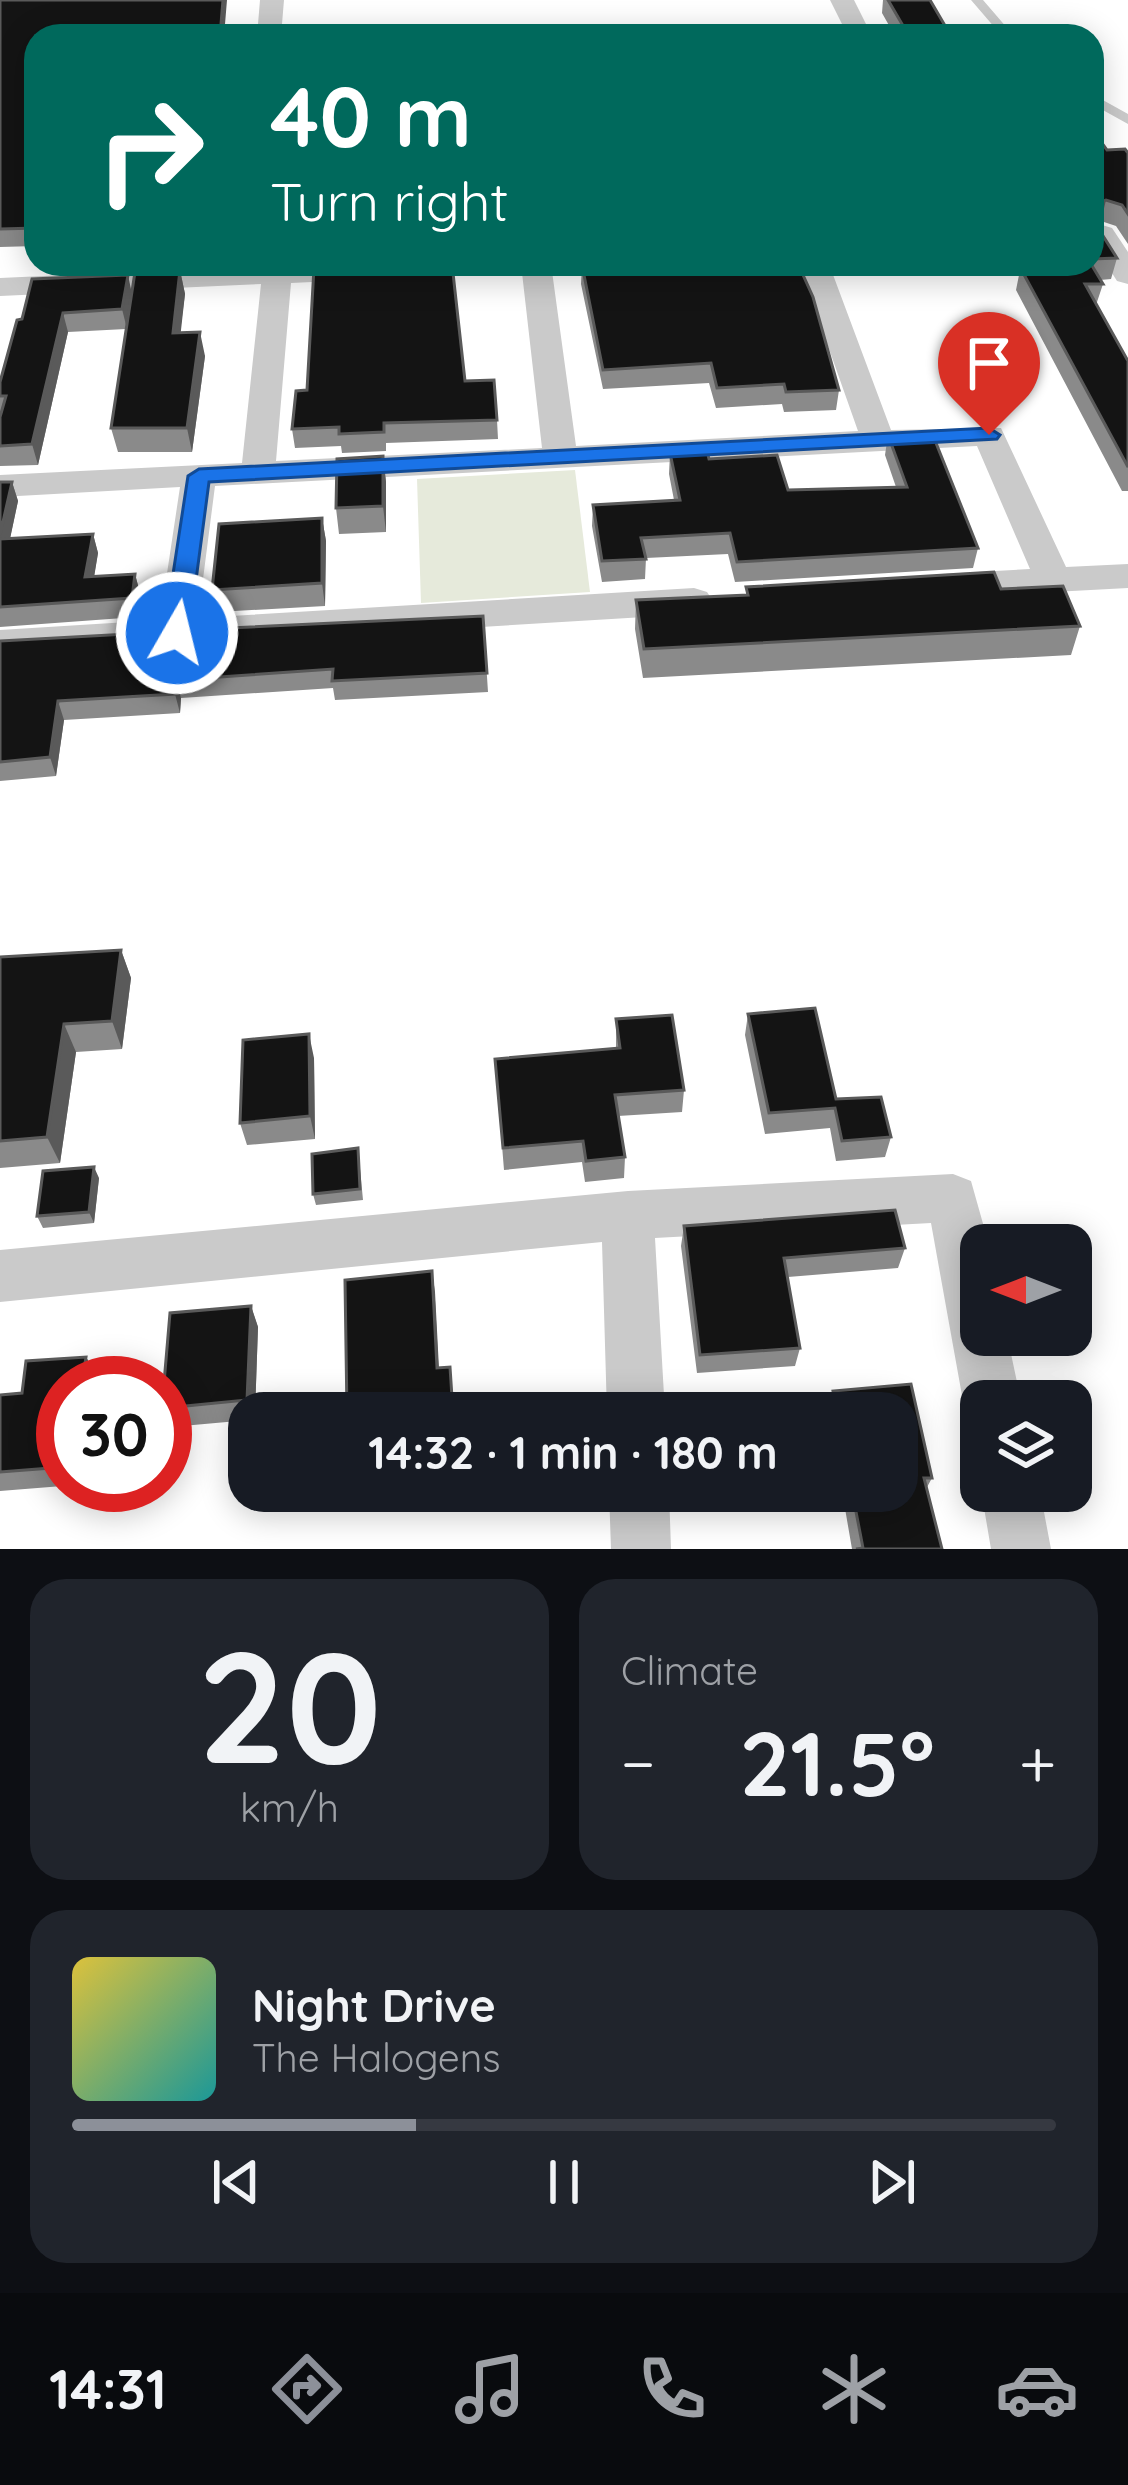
<!DOCTYPE html>
<html lang="en">
<head>
<meta charset="utf-8">
<style>
  :root { --surface:#171b24; --page:#20242c; --text:#f1f3f6; --muted:#9ea1a6; --line:#363941; --accent:#8c9099 }
  body { margin:0; font-family:Quicksand,sans-serif; background:var(--page); color:var(--text); height:100vh; display:flex; flex-direction:column; font-size:45px; white-space:nowrap }
  * { box-sizing:border-box; margin:0 }
  p { font-size:39px; color:var(--muted) }
  .icon { flex:none; width:66px; height:66px; fill:none; stroke:currentColor; stroke-width:2; stroke-linecap:round; stroke-linejoin:round }
  .map { position:relative; height:1549px; overflow:hidden }
  .details { display:flex; flex-direction:column; gap:30px; padding:30px; background:#0d0f14; flex:1 }
  .details>* { flex:none }
  .top-card { position:absolute; left:24px; top:24px; width:1080px; height:252px; border-radius:36px; box-shadow:0 6px 30px #0003; background:#00695c; color:#fff; overflow:hidden }
  .needle { width:78px; rotate:270deg }
  .fabs { position:absolute; left:960px; top:1224px; display:grid; gap:24px }
  .fabs a { display:grid; place-items:center; width:132px; height:132px; border-radius:24px; background:var(--surface); box-shadow:0 6px 30px #0003; font-size:60px }
  .speed { position:absolute; left:36px; top:1356px; display:flex; gap:24px; font-size:60px; font-weight:700; text-align:center }
  .speed>* { display:grid; place-content:center; width:156px; height:156px; border-radius:50%; background:var(--surface); box-shadow:0 6px 30px #0003; line-height:1 }
  .speed .limit { border:18px solid #d22; background:#fff; color:#111 }
  .pin { position:absolute; display:grid; place-items:center; width:102px; height:102px; color:#fff; margin:-123px -51px; border-radius:50% 50% 50% 0; rotate:-45deg; box-shadow:0 0 12px #0007 }
  .pin .icon { rotate:45deg }
  .me { position:absolute; width:132px; margin:-66px; rotate:8deg; stroke-linejoin:round; filter:drop-shadow(0 0 9px #0008) }
  .turn { display:flex; align-items:center; gap:42px; height:252px; padding:0 48px; font-size:54px }
  .turn .icon { width:156px; height:156px; stroke-width:2.5 }
  .turn b { display:block; font-size:84px; line-height:102px }
  .big { font-size:90px; font-weight:700; line-height:1.1 }
  .details .widget { flex:1; display:flex; flex-direction:column; justify-content:center; gap:18px; min-width:0; padding:0 42px; border-radius:36px; background:var(--page) }
  .details .dial { align-items:center; gap:0 }
  .dial b { font-size:156px; line-height:1 }
  .song { display:flex; align-items:center; gap:36px }
  .cover { width:144px; height:144px; border-radius:18px; background:linear-gradient(135deg,hsl(50 70% 55%),hsl(180 70% 35%)) }
  .played { height:12px; border-radius:6px; background:linear-gradient(90deg,var(--accent) 35%,var(--line) 35%) }
  .keys { display:flex; justify-content:space-around; direction:ltr }
  .heat { display:flex; justify-content:space-between; align-items:center; font-size:66px; direction:ltr }
  .details .tiles { flex:1; display:grid; gap:30px; grid-template-columns:1fr 1fr }
  .widget:last-child { grid-column:span 2 }
  .trip { position:absolute; left:228px; top:1392px; width:690px; height:120px; border-radius:36px; background:var(--surface); box-shadow:0 6px 30px #0003; font-weight:700; line-height:120px; text-align:center }
  .dock { display:flex; height:192px; justify-content:space-around; align-items:center; background:#090b0e; color:var(--muted) }
  .dock .icon { width:84px; height:84px }
  .dock .active { color:var(--accent) }
  .dock b { font-size:54px; color:var(--text) }
  .map>svg:first-child { display:block }
</style>
</head>
<body>
<div class="map">
<svg width="1128" height="1549" viewBox="0 0 1128 1549">
  <rect width="100%" height="100%" fill="#fff"/>
  <path fill="#e6eadb" d="M575,470L590,592L421,603L417,479Z"/>
  <g fill="none" stroke-linecap="round" stroke-linejoin="round">
    <path fill="#cacaca" fill-rule="evenodd" d="M971,0H983L1014,36H1002Z
      M1092,94L1128,114V124L1092,104Z"/>
    <path fill="#cacaca" fill-rule="evenodd" d="M260,0H284L281,36H257Z
      M830,0H854L872,36H848Z
      M1102,225L1112,228L1128,252V284L1117,281L1092,241V228Z
      M307,264H519L504,273L291,283L276,461L542,448L521,264H551L576,446L858,431L799,264H829L891,430L1001,428L1066,567L1128,564V588L941,598L928,595L922,586L928,577L941,574L1030,569L977,446L215,486L198,618L694,588L707,592L713,601L707,610L694,614L0,656V630L160,620L180,487L0,497V475L242,463L261,284L0,296V278Z
      M953,1174L971,1181L989,1245H981V1335H1007L1021,1401H981V1425L972,1421L963,1401L931,1223L655,1238L665,1413H607L602,1242L0,1302V1250L628,1191Z
      M981,1490L1040,1491L1051,1549H991Z
      M609,1491H669L671,1549H611Z"/>
  </g>
  <path fill="#8a8a8a" d="M0,0L36,36V246L0,247Z
    M883,0H930L951,36H895L882,13Z
    M1092,129L1107,150L1128,153V244L1116,226L1101,221L1095,223L1117,258L1111,279L1100,280L1103,284L1096,305L1128,361V491H1122L1016,290L1019,275L1013,264H1092Z
    M43,264H136V267L45,271Z
    M582,265L839,390L836,410L784,412L782,404L716,408L709,383L603,389L581,284Z
    M180,270L185,294L180,332L205,356L192,452H118L111,428L126,329L68,332L38,465L0,466V382L17,320L132,294Z
    M465,381L497,420L498,439L386,443V451L342,453L341,446L295,448L292,429Z
    M888,435L978,548L973,568L735,582L728,554L646,558L645,579L602,582L592,526L593,505L674,500L669,474L670,453L709,459L788,490L896,487L885,455Z
    M383,456L386,482V532L339,534L336,508Z
    M0,482H12L18,501L10,538L93,534L98,553L94,576L135,574L140,593L137,617L0,627Z
    M322,518L326,541L325,606L217,612L212,590Z
    M746,587L1001,589L1080,626L1071,655L643,678L635,629L636,600L746,595Z
    M483,616L488,692L335,700L333,688L181,698L180,713L64,720L56,776L0,781V641H129Z
    M121,950L131,978L122,1049L76,1052L60,1163L0,1168V957Z
    M748,1014L836,1099L891,1137L885,1157L836,1161L830,1128L765,1134L745,1035Z
    M616,1019L684,1090L682,1112L618,1116L625,1157L624,1178L585,1182L582,1162L504,1170L495,1059L616,1048Z
    M314,1058L315,1139L247,1145L240,1123Z
    M358,1148L363,1200L316,1205L313,1194Z
    M99,1178L94,1223L43,1228L37,1216Z
    M684,1226L905,1248L898,1268L788,1277L800,1348L795,1366L697,1373L681,1246Z
    M251,1306L258,1327L255,1413H249V1420L171,1427L165,1414V1383Z
    M86,1357L97,1376L96,1383H63V1485H75L0,1491V1395L22,1393L26,1361Z
    M911,1384L932,1478L926,1489L942,1549H852L842,1491H897V1413H827L833,1391Z"/>
  <path fill="#5a5a5a" d="M223,0H227L224,36H220Z
    M1106,200L1101,221L1092,224L1094,204Z
    M180,270L185,294L178,357L173,333Z
    M128,275L132,294L127,329L122,309Z
    M63,313L68,332L38,465L32,444Z
    M200,332L205,356L192,452L187,428Z
    M383,456L386,482V532L383,506Z
    M12,482L18,501L6,558L0,541V535Z
    M322,518L326,541L325,606L322,583Z
    M93,534L98,553L91,596L85,577Z
    M135,574L140,593L137,617L132,598Z
    M176,680L181,698L180,713L175,694Z
    M58,701L64,720L56,776L50,757Z
    M121,950L131,978L122,1049L112,1021Z
    M64,1024L76,1052L60,1163L47,1137Z
    M309,1034L314,1058L315,1139L310,1116Z
    M94,1167L99,1178L94,1223L89,1212Z
    M432,1271L435,1292L440,1388L437,1368Z
    M251,1306L258,1327L255,1413H252L247,1400Z
    M86,1357L97,1376L96,1383H82Z"/>
  <path fill="#141414" stroke="#5a5a5a" stroke-width="3" d="M0,0H223L220,36H36V228L0,229Z
    M888,0H930L951,36H909Z
    M1092,129L1107,150L1125,149L1128,153V214L1122,205L1106,200L1094,204L1093,220L1117,258L1092,259Z
    M400,264H452L465,381L494,380L497,420L384,423V432L339,434V427L292,429L296,391L307,390L314,268Z
    M600,264H798L813,297L839,390L786,392L784,384L717,388L711,363L603,370L582,265Z
    M1030,264H1091L1103,284H1085L1128,361V467L1021,269L1032,268Z
    M180,270L173,333L200,332L187,428H111L135,272Z
    M128,275L122,309L63,313L32,444L0,446V417L6,396H0V382L17,320L22,319L32,279Z
    M932,433L978,548L737,562L730,533L641,538L646,559L602,561L593,505L680,500L670,453L707,451L709,459L777,455L788,490L907,487L888,435Z
    M383,456V506L336,508L337,459Z
    M0,482H12L0,535Z
    M322,518V583L212,590L219,524Z
    M93,534L85,577L135,574L132,598L0,607V539Z
    M994,572L1001,589L1063,586L1080,626L644,649L636,600L748,595L746,587Z
    M483,616L487,673L332,681L333,669L176,680L175,694L58,701L50,757L0,762V641L127,634L126,641L208,636L209,629Z
    M121,950L112,1021L64,1024L47,1137L0,1141V957Z
    M815,1008L836,1099L881,1097L891,1137L842,1141L835,1108L769,1113L748,1014Z
    M672,1015L684,1090L615,1095L625,1157L586,1161L583,1141L503,1148L495,1059L620,1048L616,1019Z
    M309,1034L310,1116L240,1123L243,1040Z
    M358,1148L360,1189L313,1194L312,1154Z
    M94,1167L89,1212L37,1216L43,1171Z
    M895,1210L905,1248L784,1258L800,1348L700,1355L684,1226Z
    M432,1271L437,1368L450,1367L453,1413H347L345,1280Z
    M251,1306L247,1400L165,1408L164,1383L170,1313Z
    M86,1357L82,1383H63V1467L0,1472V1395L22,1393L26,1361Z
    M911,1384L932,1478H924L942,1549H856L863,1548L852,1491H897V1413H837L833,1391Z"/>
  <path fill="#1a73e8" stroke="#114b97" stroke-width="3" d="M989,428L1000,435L997,439L209,482L189,633L177,642L164,633L188,476L199,469Z"/>
</svg>
<div class="fabs">
<a><svg class="needle" viewBox="-14 -14 28 28"><path d="M0-13l5 13h-10z" fill="#e53935"/><path d="M0 13l5-13h-10z" fill="#9ea1a6"/></svg></a>
<a><svg class="icon" aria-label="layers" viewBox="0 0 24 24"><path d="M12 4l9 5-9 5-9-5zM3 14l9 5 9-5"/></svg></a>
</div>
<div class="speed"><div class="limit">30</div></div>
<div class="pin" style="left:989px;top:435px;background:#d93025"><svg class="icon" aria-label="arrive" viewBox="0 0 24 24"><path d="M6 21V4h12l-3 4 3 4H6"/></svg></div>
<svg class="me" style="left:177px;top:633px" viewBox="-20 -20 40 40"><circle r="17" fill="#1a73e8" stroke="#fff" stroke-width="3"/><path d="M0-11L8 9 0 5-8 9z" fill="#fff"/></svg>
<div class="trip">14:32 · 1 min · 180 m</div>
<div class="top-card">
<div class="turn"><svg class="icon" aria-label="right" viewBox="0 0 24 24"><path d="M7 20v-9h11M14 6l5 5-5 5"/></svg><div><b>40 m</b>Turn right</div></div>
</div>
</div>
<section class="details">
<div class="tiles">
<div class="widget dial"><b>20</b><p>km/h</p></div>
<div class="widget"><p>Climate</p>
<div class="heat"><a>−</a><b class="big">21.5°</b><a>+</a></div>
</div>
<div class="widget">
<div class="song"><i class="cover"></i><div><b>Night Drive</b><p>The Halogens</p></div></div>
<div class="played"></div>
<div class="keys"><svg class="icon" aria-label="previous" viewBox="0 0 24 24"><path d="M18 5L8 12l10 7zM5 5v14"/></svg><svg class="icon" aria-label="pause" viewBox="0 0 24 24"><path d="M8 5v14M16 5v14"/></svg><svg class="icon" aria-label="next" viewBox="0 0 24 24"><path d="M6 5l10 7-10 7zM19 5v14"/></svg></div>
</div>
</div>
</section>
<nav class="dock">
<b>14:31</b>
<svg class="icon active" aria-label="directions" viewBox="0 0 24 24"><path d="M12 3l9 9-9 9-9-9zM9 14v-3h6M13 9l2 2-2 2"/></svg>
<svg class="icon" aria-label="music" viewBox="0 0 24 24"><path d="M9 18V5l10-2v13"/><circle cx="6" cy="18" r="3"/><circle cx="16" cy="16" r="3"/></svg>
<svg class="icon" aria-label="phone" viewBox="0 0 24 24"><path d="M5 4h4l2 5-3 2q2 4 5 5l2-3 5 2v4C11 20 4 13 5 4z"/></svg>
<svg class="icon" aria-label="climate" viewBox="0 0 24 24"><path d="M12 3v18M4 7l16 10M4 17L20 7"/></svg>
<svg class="icon" aria-label="car" viewBox="0 0 24 24"><path d="M5 17H2v-5l4-1 3-4h7l3 4 3 1v5h-3M9 17h6M6 11h13"/><circle cx="7" cy="17" r="2"/><circle cx="17" cy="17" r="2"/></svg>
</nav>
</body>
</html>
